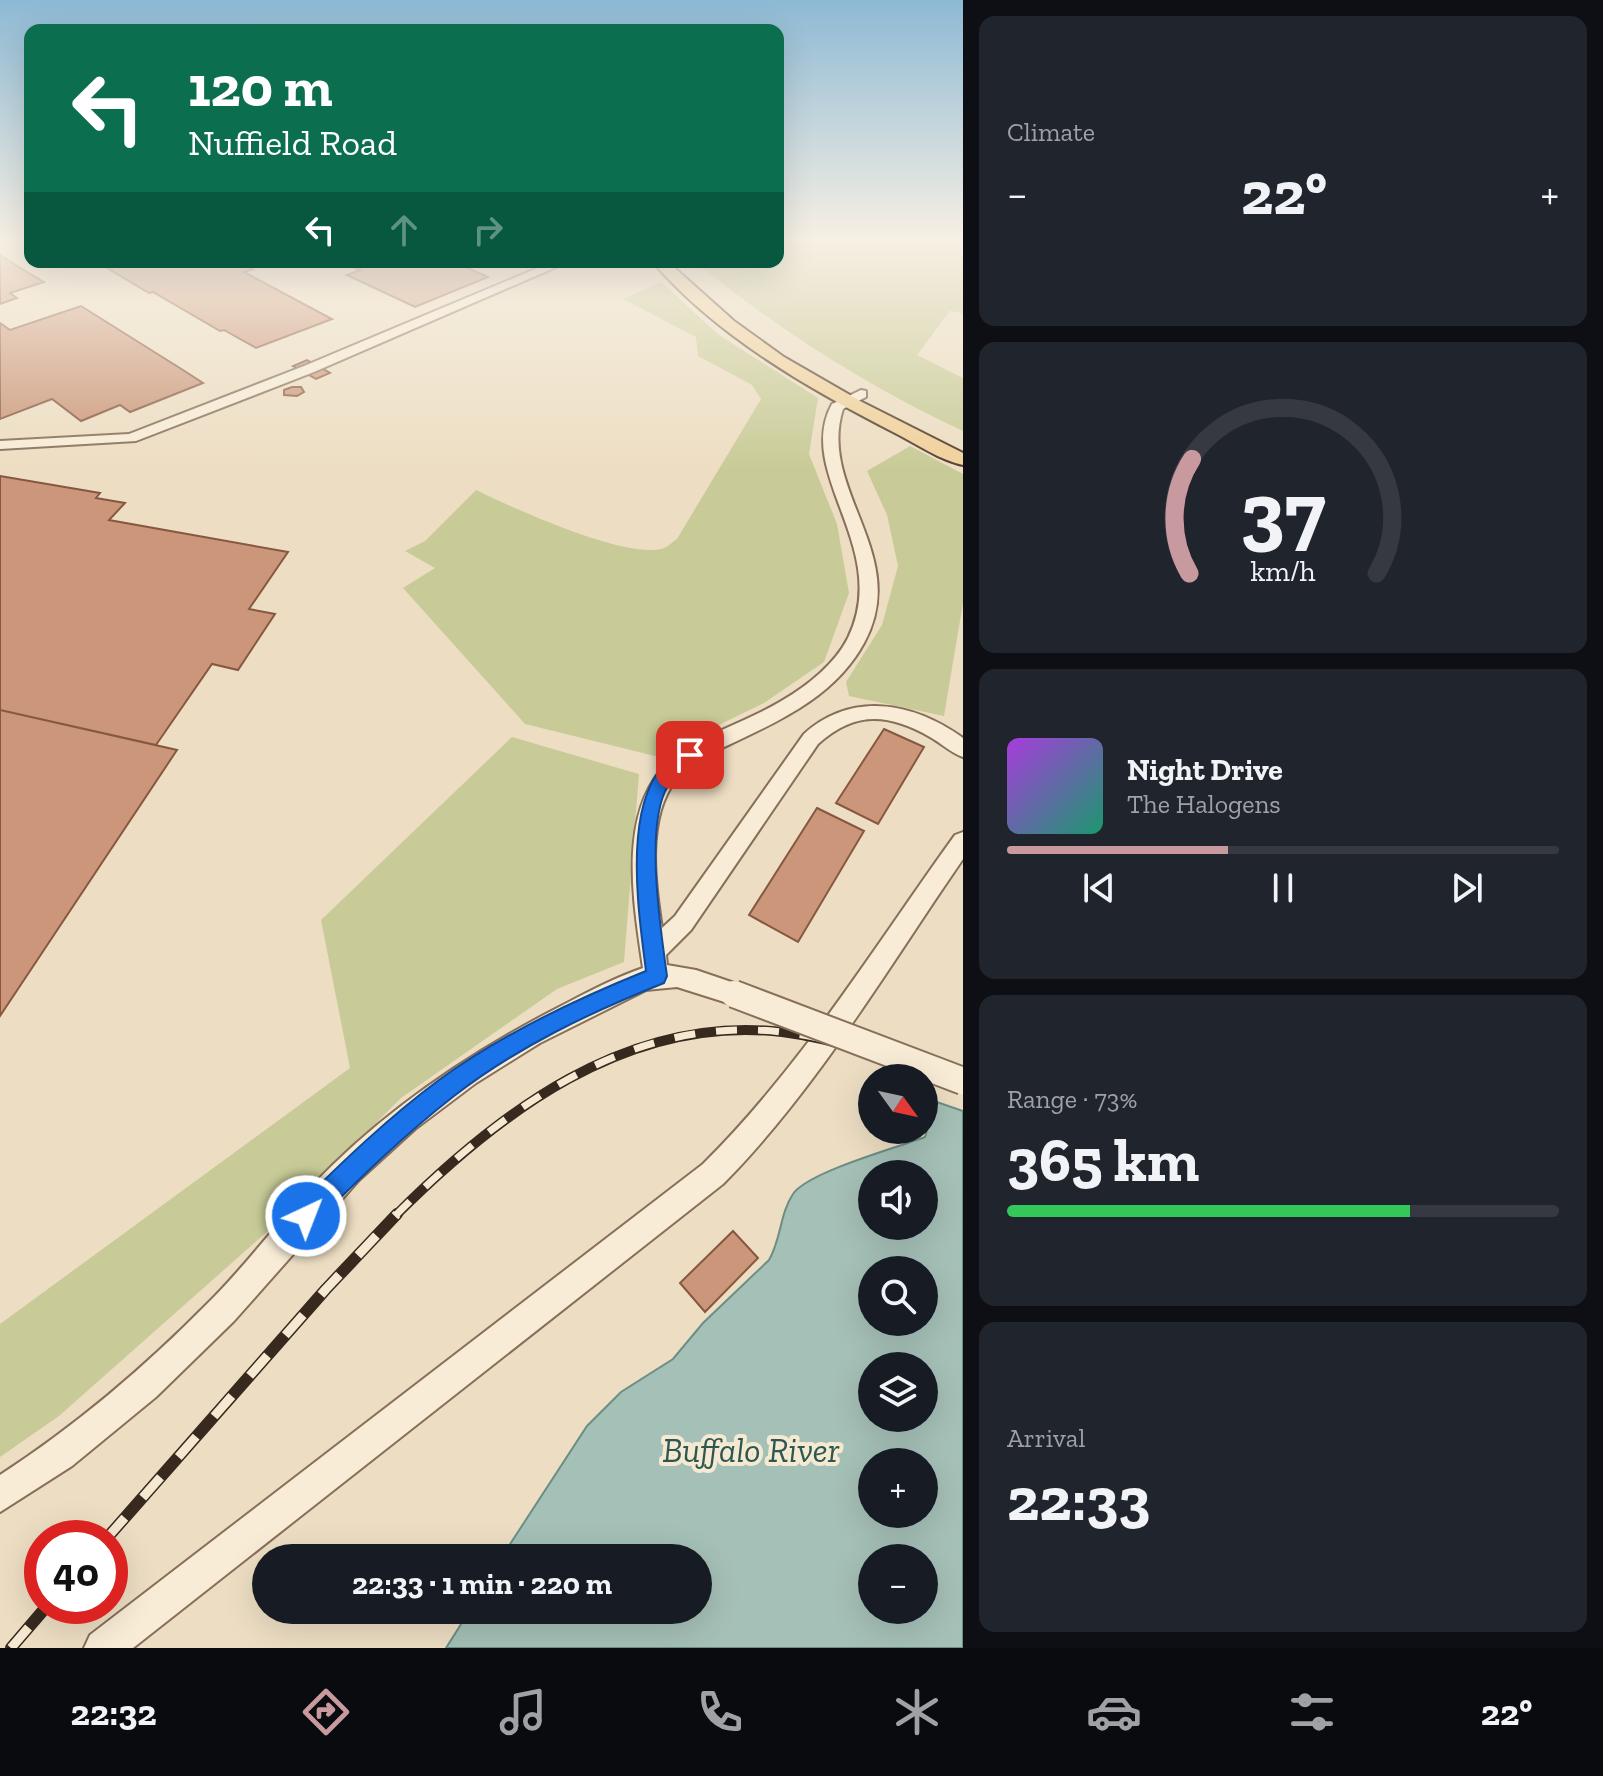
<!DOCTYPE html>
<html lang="en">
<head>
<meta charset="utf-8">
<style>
  :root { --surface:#171b24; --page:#20242c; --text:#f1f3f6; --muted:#9ea1a6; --line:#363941; --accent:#c8999e }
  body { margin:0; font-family:"Zilla Slab",serif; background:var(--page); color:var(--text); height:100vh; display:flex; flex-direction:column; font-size:30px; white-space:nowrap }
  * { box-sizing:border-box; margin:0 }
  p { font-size:26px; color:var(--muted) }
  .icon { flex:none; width:44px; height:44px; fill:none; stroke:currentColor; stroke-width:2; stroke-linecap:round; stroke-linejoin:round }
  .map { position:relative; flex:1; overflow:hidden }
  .side { display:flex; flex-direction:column; gap:16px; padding:16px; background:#0d0f14; width:640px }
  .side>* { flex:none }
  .top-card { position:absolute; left:24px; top:24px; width:760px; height:244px; border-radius:16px; box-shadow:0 8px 32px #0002; background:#0b6e4f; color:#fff; overflow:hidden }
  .needle { width:52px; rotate:123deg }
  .controls { position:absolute; left:858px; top:1064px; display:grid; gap:16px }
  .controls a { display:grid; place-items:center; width:80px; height:80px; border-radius:50%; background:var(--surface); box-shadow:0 8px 32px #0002; font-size:40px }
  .speed { position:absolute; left:24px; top:1520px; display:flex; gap:16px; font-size:40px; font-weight:700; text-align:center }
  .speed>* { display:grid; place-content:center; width:104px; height:104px; border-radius:50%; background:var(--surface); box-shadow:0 8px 32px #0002; line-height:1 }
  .speed .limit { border:12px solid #d22; background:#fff; color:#111 }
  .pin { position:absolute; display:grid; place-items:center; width:68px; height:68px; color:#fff; margin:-34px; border-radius:16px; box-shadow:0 4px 12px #0006 }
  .me { position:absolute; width:88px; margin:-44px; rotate:43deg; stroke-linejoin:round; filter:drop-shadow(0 0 6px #0008) }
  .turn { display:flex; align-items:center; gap:28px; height:168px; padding:0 32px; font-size:36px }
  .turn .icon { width:104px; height:104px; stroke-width:2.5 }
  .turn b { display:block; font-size:56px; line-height:68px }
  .lanes { display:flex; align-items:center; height:76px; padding:0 32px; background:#0003; justify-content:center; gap:40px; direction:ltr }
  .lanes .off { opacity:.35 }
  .big { font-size:60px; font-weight:700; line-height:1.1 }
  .side .tile { flex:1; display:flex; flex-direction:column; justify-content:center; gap:12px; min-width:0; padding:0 28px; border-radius:16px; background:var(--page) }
  .side .dial { align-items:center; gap:0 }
  .dial svg { height:208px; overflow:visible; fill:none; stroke:var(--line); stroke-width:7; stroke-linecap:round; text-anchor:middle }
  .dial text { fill:var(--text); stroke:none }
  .song { display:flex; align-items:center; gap:24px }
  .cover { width:96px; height:96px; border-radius:12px; background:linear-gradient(135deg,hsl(280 70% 55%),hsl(160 70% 35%)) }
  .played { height:8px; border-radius:4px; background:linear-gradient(90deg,var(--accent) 40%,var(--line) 40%) }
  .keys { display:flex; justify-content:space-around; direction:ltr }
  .heat { display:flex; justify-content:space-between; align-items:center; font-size:44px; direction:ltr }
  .charge { height:12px; border-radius:6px; background:linear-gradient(90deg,#34c759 73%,var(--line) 0) }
  .trip { position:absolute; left:252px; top:1544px; width:460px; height:80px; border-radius:40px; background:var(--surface); box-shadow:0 8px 32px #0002; font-weight:700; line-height:80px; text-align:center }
  .tab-bar { display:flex; height:128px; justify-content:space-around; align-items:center; background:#090b0e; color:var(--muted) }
  .tab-bar .icon { width:56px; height:56px }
  .tab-bar .on { color:var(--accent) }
  .tab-bar b { font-size:36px; color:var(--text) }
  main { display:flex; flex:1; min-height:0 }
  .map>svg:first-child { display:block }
</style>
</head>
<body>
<main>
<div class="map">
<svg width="963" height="1648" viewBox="0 0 963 1648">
  <rect width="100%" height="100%" fill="#eddec3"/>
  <path fill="#c8cb97" d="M778,239H963V313L950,311L917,355L963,378V431C866,386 778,329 695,262H778Z
    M661,282L719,335L818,398L809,454L837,524L849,593L824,662L764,703L655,756L525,724L403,588L435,568L405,551L425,541L476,490C513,508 623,558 661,549C667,548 671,543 677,539L761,399L752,385L698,356L696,337L623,299Z
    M910,446L963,474V603L944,716L849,696L846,682L882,625L898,566L887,515L867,471Z
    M512,737L639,774L624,962L557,989L401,1098L269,1230L59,1416L0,1457V1324L350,1068L321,920Z"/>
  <path fill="#a5c0b7" stroke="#6c8e84" stroke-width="2" fill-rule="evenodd" d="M931,1100L963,1111V1648H446L470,1610H698V1558H501L587,1426L621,1392L673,1359L703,1323L769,1260C781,1240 780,1213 793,1194C808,1172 896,1148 925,1137L931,1116ZM872,1174H924V1226H872ZM872,1270H924V1322H872ZM872,1366H924V1418H872ZM872,1462H924V1514H872ZM872,1558H924V1610H872Z"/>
  <path fill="#cb9679" stroke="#865840" stroke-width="2" d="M0,255L27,272L44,282L10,293L17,298L0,304Z
    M97,262H240L253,269L244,272L332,319L256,348L224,330L220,331L153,292L149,293Z
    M342,262H454L488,277L415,307L347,275L360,270Z
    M81,306L183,370L203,383L130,412L120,405L81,421L52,399L0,419V323L10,330Z
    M307,360L330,373L316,379L293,366Z
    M292,387H301L304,392L297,396L284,395V390Z
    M0,476L100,493L96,498L125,503L109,520L288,552L249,609L275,614L238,670L212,664L156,745L0,710Z
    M0,710L177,750L0,1016Z
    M884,729L924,747L878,824L836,803Z
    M817,808L864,831L798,942L749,915Z
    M733,1231L758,1258L705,1312L680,1283Z"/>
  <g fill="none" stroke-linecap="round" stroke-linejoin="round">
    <defs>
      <path id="minor" d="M552,262H568L314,372L136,441L0,449V441L129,434L304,366Z
        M861,390L866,391V397L843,409C817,490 912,555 864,643C837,693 786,718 737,741C716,751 691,761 676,780C646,818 655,884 662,928L675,916L804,734C852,691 913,702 963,738V757C951,753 941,743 930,737C888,713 855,711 818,744L691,930L666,955L667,965L696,970L743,986L747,994L743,1002L734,1005L677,987L646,990L540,1043L476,1083L415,1129L359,1180L234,1321L156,1397L72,1466L0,1512V1475C77,1425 146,1366 210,1301C246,1265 276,1224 311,1187C382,1112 469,1053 561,1006C588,992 614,978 643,968C633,899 613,794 685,749C716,730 752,719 783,700C807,686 835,664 848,638C892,548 794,474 832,404Z
        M963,832V859C887,969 817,1089 723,1184L133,1648H84L90,1635L703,1164C801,1067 875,946 955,835Z"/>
      <path id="major" d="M653,262H668L734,321L784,357L862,402L963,453V465C940,460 918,445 897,434C811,390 716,336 653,262Z"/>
    </defs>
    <use href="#minor" stroke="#876f5a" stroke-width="4"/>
    <use href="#major" stroke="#553e2e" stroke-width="4"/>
    <use href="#minor" fill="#f8ecd6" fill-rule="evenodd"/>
    <use href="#major" fill="#f0d19b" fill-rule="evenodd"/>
    <defs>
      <path id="rail-far1" d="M395,1216C498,1113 627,1014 782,1032C845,1040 904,1063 963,1085"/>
      <path id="rail" d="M107,1538L326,1289L397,1214
        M11,1648L47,1606"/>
    </defs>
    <use href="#rail-far1" stroke="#37291e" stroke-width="10"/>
    <use href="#rail" stroke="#37291e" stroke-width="12"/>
    <use href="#rail-far1" stroke="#f5e9d2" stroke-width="7" stroke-dasharray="21" stroke-linecap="butt"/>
    <use href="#rail" stroke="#f5e9d2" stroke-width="9" stroke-dasharray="27" stroke-linecap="butt"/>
    <defs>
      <path id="minor-bridge" d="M734,994L963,1081"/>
    </defs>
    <use href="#minor-bridge" stroke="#876f5a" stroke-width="30" stroke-linecap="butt"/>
    <use href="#minor-bridge" stroke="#f8ecd6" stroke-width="26"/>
  </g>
  <linearGradient id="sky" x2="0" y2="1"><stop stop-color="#8db9d4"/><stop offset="0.51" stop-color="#f7f0e4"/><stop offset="1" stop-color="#f7f0e4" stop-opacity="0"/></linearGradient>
  <rect width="963" height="470" fill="url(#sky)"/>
  <path fill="#1a73e8" stroke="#114b97" stroke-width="2" d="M690,749L699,755C691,767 677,773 668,786C644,824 661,932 667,976L664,983C591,1012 517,1047 454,1096C404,1135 359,1179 314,1224L306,1228L297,1224L294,1216L297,1207C342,1162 388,1118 439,1080C502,1034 574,1000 646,971C639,913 615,772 690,749Z"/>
  <g text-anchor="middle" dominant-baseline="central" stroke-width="8" stroke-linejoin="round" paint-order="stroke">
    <g font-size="34" font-style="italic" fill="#2d5752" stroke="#f5e9d2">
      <text x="751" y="1450">Buffalo River</text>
    </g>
  </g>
</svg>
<div class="controls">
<a><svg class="needle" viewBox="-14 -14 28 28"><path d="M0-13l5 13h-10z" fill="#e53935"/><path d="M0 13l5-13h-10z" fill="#9ea1a6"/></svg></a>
<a><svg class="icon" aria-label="sound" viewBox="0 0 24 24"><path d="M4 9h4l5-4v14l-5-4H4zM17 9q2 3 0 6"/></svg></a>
<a><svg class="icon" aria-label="search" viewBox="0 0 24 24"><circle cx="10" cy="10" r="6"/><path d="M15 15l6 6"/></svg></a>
<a><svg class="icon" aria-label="layers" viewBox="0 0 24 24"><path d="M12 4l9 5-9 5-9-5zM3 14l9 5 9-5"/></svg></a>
<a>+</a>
<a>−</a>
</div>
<div class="speed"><div class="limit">40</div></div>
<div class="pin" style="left:690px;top:755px;background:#d93025"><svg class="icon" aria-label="arrive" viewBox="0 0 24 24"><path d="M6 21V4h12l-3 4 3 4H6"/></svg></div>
<svg class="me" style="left:306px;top:1216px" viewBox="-20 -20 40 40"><circle r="17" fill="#1a73e8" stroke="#fff" stroke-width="3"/><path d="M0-11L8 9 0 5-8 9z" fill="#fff"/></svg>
<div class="trip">22:33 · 1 min · 220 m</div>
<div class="top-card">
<div class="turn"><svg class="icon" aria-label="left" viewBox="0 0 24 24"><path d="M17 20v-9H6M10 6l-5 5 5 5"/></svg><div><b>120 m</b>Nuffield Road</div></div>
<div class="lanes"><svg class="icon" aria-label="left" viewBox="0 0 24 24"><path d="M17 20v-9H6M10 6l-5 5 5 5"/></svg><svg class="icon off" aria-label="ahead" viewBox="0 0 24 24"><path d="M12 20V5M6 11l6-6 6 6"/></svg><svg class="icon off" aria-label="right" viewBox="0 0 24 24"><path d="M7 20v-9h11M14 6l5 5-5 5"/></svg></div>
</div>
</div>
<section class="side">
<div class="tile"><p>Climate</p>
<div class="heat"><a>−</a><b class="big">22°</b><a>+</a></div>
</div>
<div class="tile dial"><svg viewBox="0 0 100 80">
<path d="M14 69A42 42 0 1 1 86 69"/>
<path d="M14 69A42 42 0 0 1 15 25" stroke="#c8999e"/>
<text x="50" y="56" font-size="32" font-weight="700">37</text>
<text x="50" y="72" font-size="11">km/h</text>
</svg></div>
<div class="tile">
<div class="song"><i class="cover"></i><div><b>Night Drive</b><p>The Halogens</p></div></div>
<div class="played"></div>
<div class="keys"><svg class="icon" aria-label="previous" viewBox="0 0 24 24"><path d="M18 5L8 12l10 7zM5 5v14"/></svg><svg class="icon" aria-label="pause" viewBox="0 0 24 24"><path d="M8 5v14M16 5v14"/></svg><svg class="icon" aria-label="next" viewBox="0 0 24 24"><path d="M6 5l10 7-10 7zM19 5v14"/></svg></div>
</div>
<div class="tile"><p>Range · 73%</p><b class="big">365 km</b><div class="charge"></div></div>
<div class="tile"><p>Arrival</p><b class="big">22:33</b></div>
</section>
</main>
<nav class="tab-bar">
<b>22:32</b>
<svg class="icon on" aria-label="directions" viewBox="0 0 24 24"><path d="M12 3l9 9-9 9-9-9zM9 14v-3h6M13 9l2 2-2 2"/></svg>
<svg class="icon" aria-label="music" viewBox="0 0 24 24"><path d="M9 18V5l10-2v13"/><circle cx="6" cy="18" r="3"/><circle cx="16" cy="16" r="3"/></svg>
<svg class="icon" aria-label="phone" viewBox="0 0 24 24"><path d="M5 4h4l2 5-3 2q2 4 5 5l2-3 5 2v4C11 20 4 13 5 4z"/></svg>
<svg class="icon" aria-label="climate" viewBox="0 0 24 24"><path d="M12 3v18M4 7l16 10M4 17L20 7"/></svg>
<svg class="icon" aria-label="car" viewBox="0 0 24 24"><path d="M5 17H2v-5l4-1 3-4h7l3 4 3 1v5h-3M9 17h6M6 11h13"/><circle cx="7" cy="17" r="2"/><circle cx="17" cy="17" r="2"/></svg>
<svg class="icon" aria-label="filters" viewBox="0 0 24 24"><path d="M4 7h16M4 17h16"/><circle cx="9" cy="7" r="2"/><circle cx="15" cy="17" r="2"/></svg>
<b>22°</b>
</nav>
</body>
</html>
